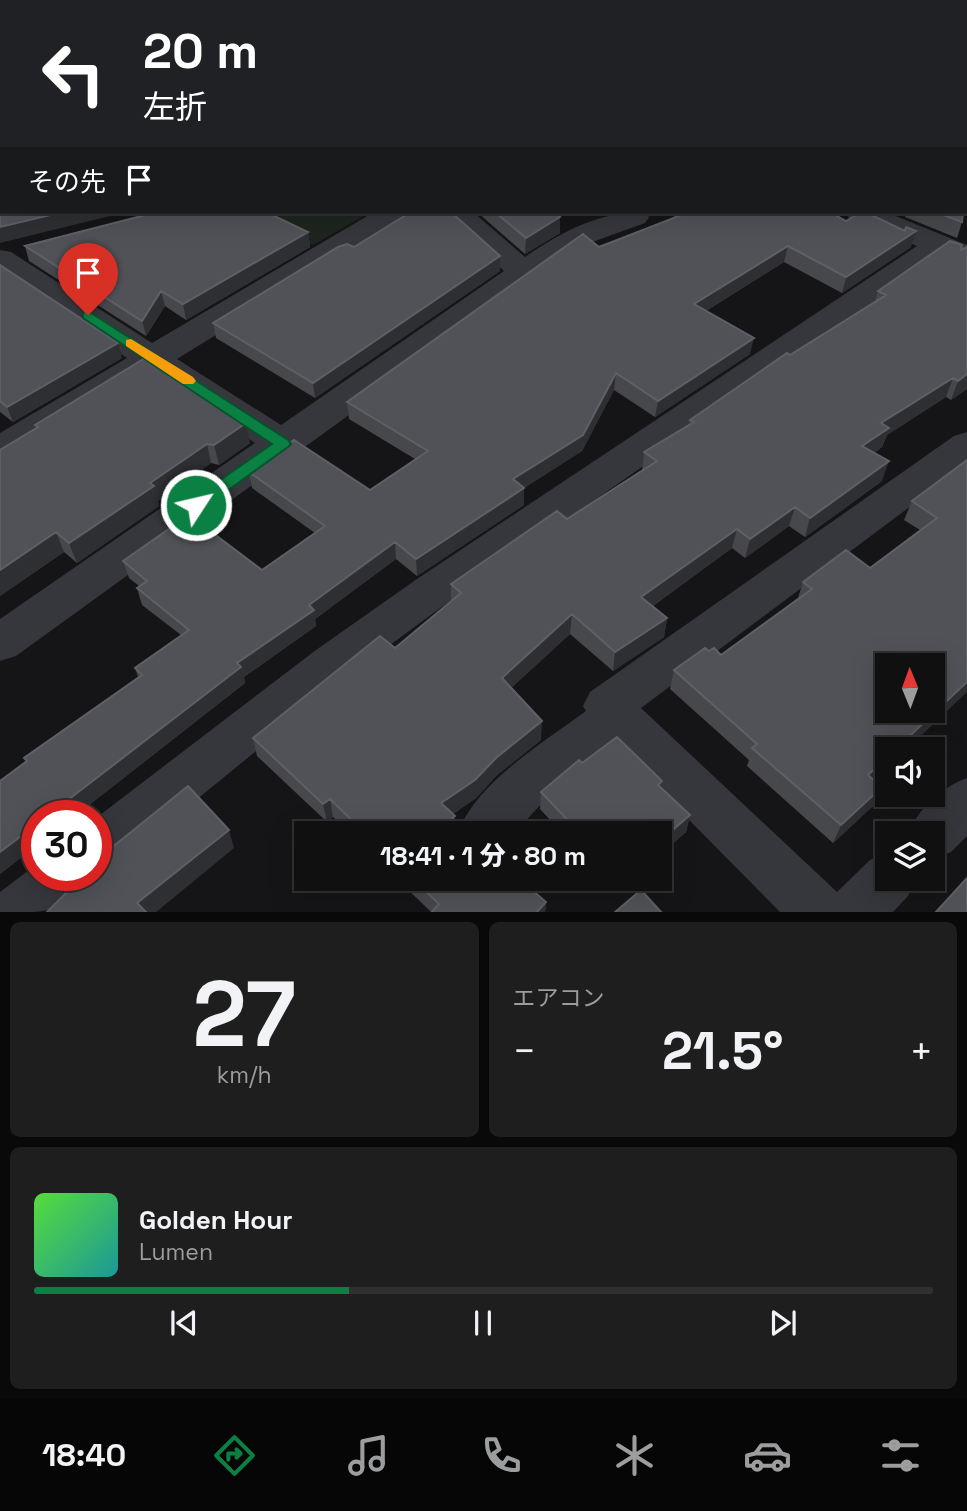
<!DOCTYPE html>
<html lang="ja">
<head>
<meta charset="utf-8">
<style>
  :root { --surface:#101011; --page:#1e1e1f; --text:#f1f3f6; --muted:#9c9d9f; --line:#303031; --accent:#0b8043 }
  body { margin:0; font-family:"Space Grotesk","Noto Sans JP",sans-serif; background:var(--page); color:var(--text); height:100vh; display:flex; flex-direction:column; font-size:26px; white-space:nowrap }
  * { box-sizing:border-box; margin:0 }
  p { font-size:23px; color:var(--muted) }
  .icon { flex:none; width:38px; height:38px; fill:none; stroke:currentColor; stroke-width:2; stroke-linecap:round; stroke-linejoin:round }
  .map { position:relative; height:912px; overflow:hidden }
  .sheet { display:flex; flex-direction:column; gap:10px; padding:10px; background:#090909; flex:1 }
  .sheet>* { flex:none }
  .guide { position:absolute; left:0px; top:0px; width:968px; height:214px; box-shadow:0 7px 28px #0002,0 0 0 2px var(--line); background:#202124; color:#fff; overflow:hidden }
  .needle { width:46px; rotate:359deg }
  .controls { position:absolute; left:875px; top:653px; display:grid; gap:14px }
  .controls a { display:grid; place-items:center; width:70px; height:70px; border-radius:0px; background:var(--surface); box-shadow:0 7px 28px #0002,0 0 0 2px var(--line); font-size:35px }
  .speed { position:absolute; left:21px; top:800px; display:flex; gap:14px; font-size:35px; font-weight:700; text-align:center }
  .speed>* { display:grid; place-content:center; width:91px; height:91px; border-radius:50%; background:var(--surface); box-shadow:0 7px 28px #0002,0 0 0 2px var(--line); line-height:1 }
  .speed .limit { border:10px solid #d22; background:#fff; color:#111 }
  .pin { position:absolute; display:grid; place-items:center; width:60px; height:60px; color:#fff; margin:-72px -30px; border-radius:50% 50% 50% 0; rotate:-45deg; box-shadow:0 0 7px #0007 }
  .pin .icon { rotate:45deg }
  .me { position:absolute; width:77px; margin:-38px; rotate:55deg; stroke-linejoin:round; filter:drop-shadow(0 0 5px #0008) }
  .turn { display:flex; align-items:center; gap:24px; height:147px; padding:0 28px; font-size:32px }
  .turn .icon { width:91px; height:91px; stroke-width:2.5 }
  .turn b { display:block; font-size:49px; line-height:60px }
  .then { display:flex; align-items:center; height:66px; padding:0 28px; background:#0003; gap:14px; font-size:26px }
  .big { font-size:52px; font-weight:800; line-height:1.1 }
  .sheet .tile { flex:1; display:flex; flex-direction:column; justify-content:center; gap:10px; min-width:0; padding:0 24px; border-radius:10px; background:var(--page) }
  .sheet .dial { align-items:center; gap:0 }
  .dial b { font-size:91px; line-height:1 }
  .song { display:flex; align-items:center; gap:21px }
  .cover { width:84px; height:84px; border-radius:10px; background:linear-gradient(135deg,hsl(110 70% 55%),hsl(180 70% 35%)) }
  .played { height:7px; border-radius:4px; background:linear-gradient(90deg,var(--accent) 35%,var(--line) 35%) }
  .keys { display:flex; justify-content:space-around; direction:ltr }
  .heat { display:flex; justify-content:space-between; align-items:center; font-size:38px; direction:ltr }
  .sheet .tiles { flex:1; display:grid; gap:10px; grid-template-columns:1fr 1fr }
  .tile:last-child { grid-column:span 2 }
  .trip { position:absolute; left:294px; top:821px; width:378px; height:70px; border-radius:0px; background:var(--surface); box-shadow:0 7px 28px #0002,0 0 0 2px var(--line); font-weight:800; line-height:70px; text-align:center }
  .menu { display:flex; height:112px; justify-content:space-around; align-items:center; background:#060607; color:var(--muted) }
  .menu .icon { width:49px; height:49px }
  .menu .active { color:var(--accent) }
  .menu b { font-size:32px; color:var(--text) }
  .map>svg:first-child { display:block }
</style>
</head>
<body>
<div class="map">
<svg width="967" height="913" viewBox="0 0 967 913">
  <rect width="100%" height="100%" fill="#151517"/>
  <path fill="#1d251e" d="M246,212H371L313,245Z"/>
  <g fill="none" stroke-linecap="round" stroke-linejoin="round">
    <path fill="#36373c" fill-rule="evenodd" d="M0,106H2V123L0,122Z
      M374,212H410L406,218L177,359L281,425L504,271L440,212H473L525,257C563,231 598,212 645,212L649,217L645,223L584,245L16,656L0,661V619L255,443L152,374L14,459L0,463V433L127,358L0,273V250L11,252L152,343Z
      M845,212H886L967,245V265L943,257L447,603L348,676L114,867L96,875V818L316,650L417,579L917,246L849,218Z
      M967,432V464L641,708L837,892L870,860L887,853V878H915L908,896L892,913H781L615,745L547,798L514,833H463L460,827C482,779 544,742 586,711L583,706L590,692L954,436Z
      M967,778V836L951,852L933,859V833H908C919,808 942,787 967,778Z
      M37,864V875H91C70,913 44,913 0,913V892Z"/>
  </g>
  <path fill="#46484c" d="M0,0H967L966,2H2V89L0,87Z
    M477,212H554L560,217V233L525,254Z
    M666,212H830L846,221L905,231L906,227L911,247L842,293L784,262L706,311L750,354L655,417L614,390L582,451L524,488V505L417,576L396,559L315,619L316,626L244,677L245,683L75,816H37V845L0,874V781L26,761L24,758L138,677L135,668L181,635L142,605L137,588L139,586L129,578L123,561L262,570L315,533L252,488L249,472L370,490L415,459L349,419L347,402L599,247L675,217Z
    M905,212H963L962,222L957,238L905,217Z
    M308,232L310,247L186,320L165,306L146,336L29,261L25,246Z
    M950,241L967,389L951,400L946,397L887,435L882,447L874,453L882,481L805,537L789,526L745,558L732,548L653,606L667,618L664,637L613,671L570,634L511,688L541,740L497,775L476,798L453,814L455,833H350L333,817L327,822L257,756L253,738L395,648L451,601V584L567,519L642,471L644,452L689,425L690,420L875,302L878,291Z
    M354,247L500,271L315,398L216,338L213,323Z
    M0,265L122,358L13,422L0,412Z
    M35,425L250,443L219,465L211,463L158,501L159,506L77,563L64,552L0,596V450L36,428Z
    M967,460L874,780L882,787L874,805L833,843L747,766L749,760L670,689L674,670L709,651L721,655L798,598L803,582L870,568L920,530L904,520L912,501Z
    M582,763L661,788L690,815L686,832L660,855V833H562L540,809L541,792Z
    M396,878H518L546,902L545,913L431,912Z
    M604,878H633L617,893Z"/>
  <path fill="#2e2f32" d="M235,0H268V2H229Z
    M63,212H126L0,243V227Z
    M560,217V233L525,254L526,238Z
    M916,231L911,247L842,293L846,277Z
    M308,232L310,247L186,320L183,304Z
    M788,246L784,262L691,320L694,304Z
    M500,256V271L315,398L313,383Z
    M161,291L165,306L146,336L142,321Z
    M754,338L750,354L655,417L658,401Z
    M118,343L122,358L13,422L7,407Z
    M616,373L614,390L582,451L513,495V479Z
    M967,374V389L951,400L958,381Z
    M953,378L946,397L887,435L882,447L856,465L862,446L881,423Z
    M246,423L250,443L219,465L214,445Z
    M207,444L211,463L158,501L159,506L77,563L69,543L150,483Z
    M889,461L882,481L805,537L810,518Z
    M524,488V505L417,576L416,559Z
    M795,507L789,526L745,558L750,539Z
    M737,529L732,548L639,616L641,597Z
    M56,532L64,552L0,596V570Z
    M395,542L396,559L315,619L316,626L244,677L245,683L75,816H47L309,605Z
    M572,614L570,634L501,697L502,678Z
    M667,618L664,637L613,671L615,652Z
    M967,682V692L907,749H896Z
    M542,721L541,740L497,775L476,798L442,821L441,803Z
    M887,757V767L860,793L868,775Z
    M882,787L874,805L833,843L841,825Z
    M330,799L333,817L327,822L323,804Z
    M690,815L686,832L660,855V841Z
    M455,816V833H440V829Z
    M37,824V845L0,874V852Z
    M229,830L234,848L155,913H141L137,903Z
    M619,878H633L617,893Z
    M546,902L545,913H536Z"/>
  <path fill="#515258" stroke="#5e6066" stroke-width="2" fill-rule="evenodd" d="M0,0H235L229,2H2V78L0,76Z
    M281,0H967V152L966,167V2H283Z
    M0,140H2V212H63L0,227Z
    M157,212H266L308,232L183,304L161,291L142,321L25,246Z
    M411,212H451L500,256L313,383L213,323L338,247L347,244L354,247Z
    M495,212H554L560,217L526,238Z
    M689,212H830L846,221L861,212H865L905,231L906,227L916,231L846,277L788,246L694,304L754,338L658,401L616,373L583,435L513,479L524,488L416,559L395,542L309,605L314,610L237,663L241,667L47,816H37V824L0,852V781L27,761L24,758L142,675L135,668L189,630L137,588L147,581L123,561L189,515L262,570L325,526L249,472L294,440L370,490L428,451L347,402L583,234L599,247Z
    M936,212H963L962,222Z
    M950,241L962,245L961,250L967,247V374L958,381L953,378L881,423L889,428L862,446L889,461L810,518L795,507L750,539L737,529L641,597L667,618L615,652L572,614L502,678L542,721L497,757L475,780L441,803L455,816L440,829L444,833H365L330,799L323,804L253,738L380,636L395,648L461,593L451,584L557,511L567,519L657,461L644,452L694,422L690,420L787,353L790,355L886,295L878,291Z
    M0,265L118,343L7,407L0,401Z
    M147,357L246,423L214,445L207,444L150,483L154,486L69,543L56,532L0,570V450L38,427L35,425Z
    M967,460V682L896,749H887V757L868,775L882,787L841,825L752,748L757,744L674,670L705,648L709,651L714,648L721,655L812,589L803,582L846,550L870,568L937,518L912,501ZM887,665H933V710H887Z
    M617,737L662,781L658,785L690,815L660,841V833H580L541,792L579,760L582,763Z
    M188,786L229,830L137,903L147,913H46L84,875H96V862L110,849Z
    M412,878H518L546,902L536,913H431L439,904Z
    M967,878V913H935Z
    M641,890L662,913H614Z"/>
  <path fill="#0b8043" stroke="#07532c" stroke-width="2" d="M88,311L288,440L291,444L288,447L202,509H190L188,505L190,501L272,444L83,318V312Z"/>
  <path fill="#f59e0b" d="M131,339L193,377L196,381L193,384H183L126,346V340Z"/>
</svg>
<div class="controls">
<a><svg class="needle" viewBox="-14 -14 28 28"><path d="M0-13l5 13h-10z" fill="#e53935"/><path d="M0 13l5-13h-10z" fill="#9c9d9f"/></svg></a>
<a><svg class="icon" aria-label="sound" viewBox="0 0 24 24"><path d="M4 9h4l5-4v14l-5-4H4zM17 9q2 3 0 6"/></svg></a>
<a><svg class="icon" aria-label="layers" viewBox="0 0 24 24"><path d="M12 4l9 5-9 5-9-5zM3 14l9 5 9-5"/></svg></a>
</div>
<div class="speed"><div class="limit">30</div></div>
<div class="pin" style="left:88px;top:315px;background:#d93025"><svg class="icon" aria-label="arrive" viewBox="0 0 24 24"><path d="M6 21V4h12l-3 4 3 4H6"/></svg></div>
<svg class="me" style="left:196px;top:505px" viewBox="-20 -20 40 40"><circle r="17" fill="#0b8043" stroke="#fff" stroke-width="3"/><path d="M0-11L8 9 0 5-8 9z" fill="#fff"/></svg>
<div class="trip">18:41 · 1 分 · 80 m</div>
<div class="guide">
<div class="turn"><svg class="icon" aria-label="left" viewBox="0 0 24 24"><path d="M17 20v-9H6M10 6l-5 5 5 5"/></svg><div><b>20 m</b>左折</div></div>
<div class="then">その先<svg class="icon" aria-label="arrive" viewBox="0 0 24 24"><path d="M6 21V4h12l-3 4 3 4H6"/></svg></div>
</div>
</div>
<section class="sheet">
<div class="tiles">
<div class="tile dial"><b>27</b><p>km/h</p></div>
<div class="tile"><p>エアコン</p>
<div class="heat"><a>−</a><b class="big">21.5°</b><a>+</a></div>
</div>
<div class="tile">
<div class="song"><i class="cover"></i><div><b>Golden Hour</b><p>Lumen</p></div></div>
<div class="played"></div>
<div class="keys"><svg class="icon" aria-label="previous" viewBox="0 0 24 24"><path d="M18 5L8 12l10 7zM5 5v14"/></svg><svg class="icon" aria-label="pause" viewBox="0 0 24 24"><path d="M8 5v14M16 5v14"/></svg><svg class="icon" aria-label="next" viewBox="0 0 24 24"><path d="M6 5l10 7-10 7zM19 5v14"/></svg></div>
</div>
</div>
</section>
<nav class="menu">
<b>18:40</b>
<svg class="icon active" aria-label="directions" viewBox="0 0 24 24"><path d="M12 3l9 9-9 9-9-9zM9 14v-3h6M13 9l2 2-2 2"/></svg>
<svg class="icon" aria-label="music" viewBox="0 0 24 24"><path d="M9 18V5l10-2v13"/><circle cx="6" cy="18" r="3"/><circle cx="16" cy="16" r="3"/></svg>
<svg class="icon" aria-label="phone" viewBox="0 0 24 24"><path d="M5 4h4l2 5-3 2q2 4 5 5l2-3 5 2v4C11 20 4 13 5 4z"/></svg>
<svg class="icon" aria-label="climate" viewBox="0 0 24 24"><path d="M12 3v18M4 7l16 10M4 17L20 7"/></svg>
<svg class="icon" aria-label="car" viewBox="0 0 24 24"><path d="M5 17H2v-5l4-1 3-4h7l3 4 3 1v5h-3M9 17h6M6 11h13"/><circle cx="7" cy="17" r="2"/><circle cx="17" cy="17" r="2"/></svg>
<svg class="icon" aria-label="filters" viewBox="0 0 24 24"><path d="M4 7h16M4 17h16"/><circle cx="9" cy="7" r="2"/><circle cx="15" cy="17" r="2"/></svg>
</nav>
</body>
</html>
